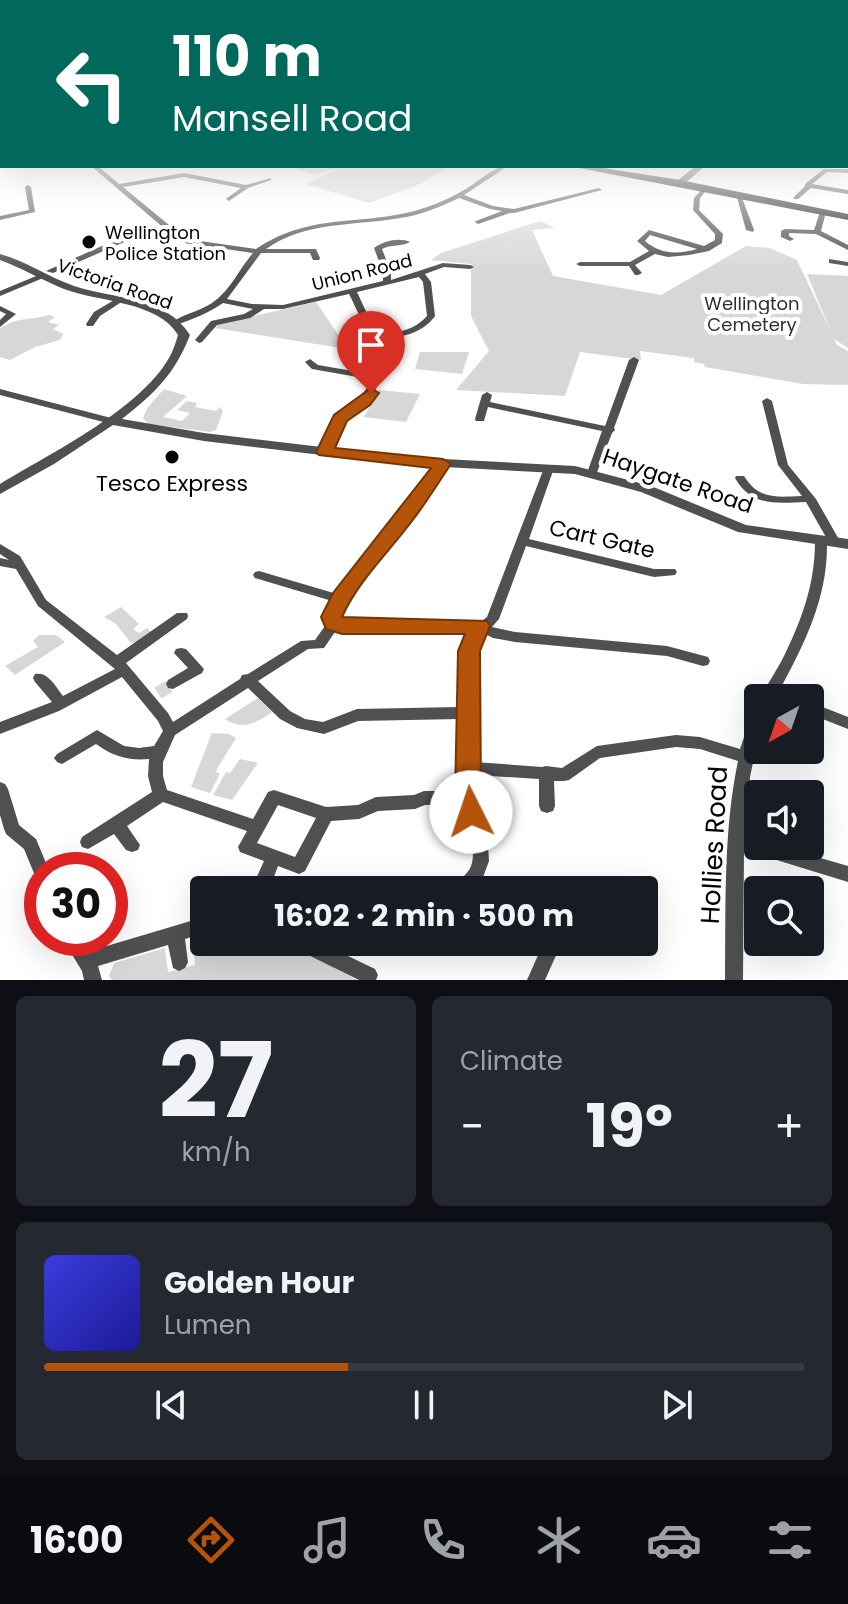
<!DOCTYPE html>
<html lang="en">
<head>
<meta charset="utf-8">
<style>
  :root { --surface:#171b24; --page:#242831; --text:#f1f3f6; --muted:#9ea1a6; --line:#363941; --accent:#b45309 }
  body { margin:0; font-family:Poppins,sans-serif; background:var(--page); color:var(--text); height:100vh; display:flex; flex-direction:column; font-size:30px; white-space:nowrap }
  * { box-sizing:border-box; margin:0 }
  p { font-size:26px; color:var(--muted) }
  .icon { flex:none; width:44px; height:44px; fill:none; stroke:currentColor; stroke-width:2; stroke-linecap:round; stroke-linejoin:round }
  .map { position:relative; height:980px; overflow:hidden }
  .side { display:flex; flex-direction:column; gap:16px; padding:16px; background:#0d0f14; flex:1 }
  .side>* { flex:none }
  .hud { position:absolute; left:0px; top:0px; width:848px; height:168px; box-shadow:0 8px 32px #0002; background:#00695c; color:#fff; overflow:hidden }
  .needle { width:52px; rotate:220deg }
  .controls { position:absolute; left:744px; top:684px; display:grid; gap:16px }
  .controls a { display:grid; place-items:center; width:80px; height:80px; border-radius:8px; background:var(--surface); box-shadow:0 8px 32px #0002; font-size:40px }
  .speed { position:absolute; left:24px; top:852px; display:flex; gap:16px; font-size:40px; font-weight:700; text-align:center }
  .speed>* { display:grid; place-content:center; width:104px; height:104px; border-radius:50%; background:var(--surface); box-shadow:0 8px 32px #0002; line-height:1 }
  .speed .limit { border:12px solid #d22; background:#fff; color:#111 }
  .pin { position:absolute; display:grid; place-items:center; width:68px; height:68px; color:#fff; margin:-82px -34px; border-radius:50% 50% 50% 0; rotate:-45deg; box-shadow:0 0 8px #0007 }
  .pin .icon { rotate:45deg }
  .me { position:absolute; width:88px; margin:-44px; rotate:356deg; stroke-linejoin:round; filter:drop-shadow(0 0 6px #0008) }
  .turn { display:flex; align-items:center; gap:28px; height:168px; padding:0 40px; font-size:36px }
  .turn .icon { width:104px; height:104px; stroke-width:2.5 }
  .turn b { display:block; font-size:56px; line-height:68px }
  .big { font-size:60px; font-weight:700; line-height:1.1 }
  .side .widget { flex:1; display:flex; flex-direction:column; justify-content:center; gap:12px; min-width:0; padding:0 28px; border-radius:12px; background:var(--page) }
  .side .dial { align-items:center; gap:0 }
  .dial b { font-size:104px; line-height:1 }
  .song { display:flex; align-items:center; gap:24px }
  .cover { width:96px; height:96px; border-radius:12px; background:linear-gradient(135deg,hsl(240 70% 55%),hsl(240 70% 35%)) }
  .played { height:8px; border-radius:4px; background:linear-gradient(90deg,var(--accent) 40%,var(--line) 40%) }
  .keys { display:flex; justify-content:space-around; direction:ltr }
  .heat { display:flex; justify-content:space-between; align-items:center; font-size:44px; direction:ltr }
  .side .tiles { flex:1; display:grid; gap:16px; grid-template-columns:1fr 1fr }
  .widget:last-child { grid-column:span 2 }
  .trip { position:absolute; left:190px; top:876px; width:468px; height:80px; border-radius:8px; background:var(--surface); box-shadow:0 8px 32px #0002; font-weight:700; line-height:80px; text-align:center }
  .dock { display:flex; height:128px; justify-content:space-around; align-items:center; background:#090b0e; color:var(--muted) }
  .dock .icon { width:56px; height:56px }
  .dock .current { color:var(--accent) }
  .dock b { font-size:36px; color:var(--text) }
  .map>svg:first-child { display:block }
</style>
</head>
<body>
<div class="map">
<svg width="848" height="980" viewBox="0 0 848 980">
  <rect width="100%" height="100%" fill="#fff"/>
  <path fill="#d7d7d7" d="M287,166H449L418,185L369,203L306,184L342,167L314,175Z
    M540,221L555,228L532,230L553,276L661,295L746,246L770,248L797,260L831,332L807,274L848,276V348L834,339L837,345L848,351V385L803,384L705,367L704,364L694,362V358L640,351L641,360L580,352L565,396L456,390L489,351L471,316V264L431,260L441,253Z
    M316,302L348,349L215,328L219,324Z
    M49,315L55,317L48,322L59,325L53,329L63,334L60,340L35,347L10,360L0,357V328C21,316 28,321 49,315Z
    M420,352H469L462,374L415,369Z
    M164,389L187,396L163,417L182,421L190,413L177,410L187,401L197,403L195,407L216,411L220,407L223,411L216,430L210,432L148,424L143,418L148,407Z
    M379,390L420,394L406,422L364,417Z
    M121,607L139,624L133,629L139,633L147,628L151,632L137,644L131,643L116,624L104,617Z
    M39,635H56L65,642L15,675L5,666L38,647L33,641Z
    M258,698L272,712C257,723 242,731 225,719Z
    M212,733L229,734L236,738L218,767L216,772L220,774L210,793L191,787Z
    M240,759L258,763L232,800L213,795L226,772L230,773Z
    M204,936V942H283L292,945L357,980H112L109,976L114,963L165,948L168,972L195,965L193,939Z"/>
  <g fill="none" stroke-linecap="round" stroke-linejoin="round">
    <path stroke="#d9d9d9" stroke-width="13" stroke-dasharray="13 6" stroke-linecap="butt" d="M158,693L173,684"/>
    <path fill="#505050" fill-rule="evenodd" d="M91,166H98L119,184L184,173L246,185L271,178V180L248,188L229,201L226,199L227,198L241,188L184,177L123,187L186,239L256,249C314,210 367,228 427,207C440,203 453,196 466,189C478,182 494,166 508,166L464,195L493,206L514,209L599,188L602,190L514,213H510L478,224L475,222L476,221L502,211L490,209L459,198C440,207 421,215 400,218C355,226 305,221 266,249H316L320,258L319,260H313L310,253H261L227,299L252,304L283,305L383,281V272L374,248C383,241 400,237 410,242C402,247 391,244 382,249L391,272V280L443,263L470,265L474,267L470,269L444,267L425,274L431,282L435,316C422,335 386,346 368,327C359,318 355,305 349,294L283,309H264L250,318L217,325L202,342L199,343L195,340L211,321L244,314L253,309L223,303C209,313 193,319 176,325L172,322C184,314 200,311 212,303C231,290 239,269 253,253L184,243L169,232L129,240L53,273L46,271L124,236L165,229ZM419,277L423,282L427,316C414,331 388,339 373,322C366,314 362,302 357,292Z
      M824,169H848V173L827,172L812,184L848,190V194L811,188L798,199H794V197L805,186V184Z
      M28,185L31,187L35,212L0,220V216L29,210L25,187Z
      M705,186L708,188L700,198L699,210L723,234L722,243L709,251L689,255L668,257L655,254L635,265L642,273L638,275H635L629,266H580L576,264L580,262H630L649,251L637,241L649,230L704,246L715,240V234L693,210L694,198ZM650,235L697,249C678,254 661,255 645,241Z
      M736,194L741,195L754,230L753,232L746,230Z
      M823,210L826,212L821,231L848,245V250L816,234L789,233V236L794,239L790,241L781,237V231L785,229L814,230L820,212Z
      M829,259L848,262V266L829,263Z
      M41,274L48,276L0,296V291Z
      M116,299H122L123,301L100,316L93,326H87L86,324L94,312Z
      M0,306L16,314L0,327V320L6,314L0,311Z
      M634,357L639,360L614,428L615,430L612,433L596,475H588L587,473L602,431L488,407L484,421H476L475,419L482,395L487,392L492,395L490,402L605,426L629,360Z
      M310,359L318,365L376,375L380,382L367,403L343,420L330,452L325,455L320,452L335,416L360,399L370,382L369,379L312,369L305,362Z
      M0,389L115,419L116,421L111,424L0,395Z
      M767,398L772,401L788,465L816,499L841,543L839,546H831L806,502C777,503 751,507 735,478L736,476H744C759,500 776,497 802,496L778,465L762,401Z
      M443,461L448,464C435,483 422,503 408,521C388,546 342,589 340,620L434,622L483,620L487,617L544,468L549,465L554,468L529,539L654,569H675L677,572L675,575L654,577L526,546L499,619L492,627L515,632L667,646L708,657L710,661L708,665L703,666L667,656L515,642L493,638L483,633L476,651L473,713L475,762L542,767L546,766L562,768L597,746L676,735L700,737L740,749L751,716L753,712L758,710V739L750,777L744,836L758,840V846H779L848,866V882L744,850L743,980H725C726,907 723,833 738,761L700,749L676,747L600,758L569,780L564,781H554L555,806L553,811L547,813L541,811L539,806V779L475,775L476,798L487,828L489,861L482,880L472,890H451C456,881 464,878 469,870C479,855 468,820 463,805H425L415,809L378,811L359,819L331,821L305,871L299,874L278,866L269,890H251L264,861L240,852L238,847L247,831L163,802L127,826L140,845L138,850L132,852L126,850L114,834L88,849L82,847L80,842L82,837L152,792L148,776L149,759C129,761 112,756 96,744L62,764L57,762L54,758L57,754L97,730L124,746L139,748L154,746L163,731L158,721L122,677L59,711L0,734V722L52,702L35,682L33,678L35,674C48,671 56,687 63,696L115,669L38,606L16,569L0,566V558L9,560L0,554V544L20,556L46,600L117,655L177,613H187L188,616L187,619L126,663L168,713L173,722L240,679L242,675L248,674L301,641L315,640L327,623V613L332,601L255,578L253,575L255,572L259,571L337,594L357,565L402,513L439,462ZM337,629L434,632L471,630L462,651L459,707L357,709L323,722L305,719L290,711L258,681L308,649L324,648ZM248,688L280,719L297,728L324,734L358,721L459,719L460,791H424L414,795L376,797L358,805L326,807L274,790L268,792L253,819L167,790L163,776V762L175,735ZM278,805L316,818L295,857L257,843Z
      M821,538L827,542C828,597 805,643 779,691L788,694L790,698H761C766,686 775,673 782,660C801,622 815,585 815,542Z
      M181,648L186,649L204,669L202,673L173,689L168,688L166,684L168,680L188,668L174,653L176,649Z
      M810,702L848,717V729L810,714Z
      M0,782L5,784L8,789L19,825L36,839L49,870H42V881L36,878L24,849L6,834L4,829L0,815Z
      M204,917V933L185,939L188,962L185,968L179,971L173,968L168,945L98,966L102,980H84L82,971L62,938H81L90,951Z
      M291,942H319L375,969L378,975L376,980H359L294,948Z
      M544,942H562L545,980H527Z"/>
    <path fill="#505050" fill-rule="evenodd" d="M846,154H848V158H846Z
      M696,166H705L683,185H677V181Z
      M0,254C26,261 48,277 74,286C113,299 166,296 190,335C175,374 154,394 122,419L204,433L406,457L575,466L651,486L746,525L848,539V549L738,532L641,492L575,474L406,465L204,441L113,425L54,464L0,494V484C51,453 139,410 169,358C173,351 176,342 178,335C158,301 98,302 64,289C42,280 22,268 0,260Z"/>
    <path fill="#1d1d1d" fill-rule="evenodd" d="M569,166H590L680,180L848,214V220Z"/>
  </g>
  <linearGradient id="sky" x2="0" y2="1"><stop stop-color="#8aabca"/><stop offset="0.5" stop-color="#fff"/><stop offset="1" stop-color="#fff" stop-opacity="0"/></linearGradient>
  <rect width="848" height="275" fill="url(#sky)"/>
  <path fill="#b45309" stroke="#753606" stroke-width="2" d="M371,388L379,393L370,405L347,421L335,448L443,459L451,464C438,483 426,503 412,521C388,553 359,580 342,617L487,621L490,626L480,651L481,798L485,812L481,820L471,823L462,820L455,798L458,651L465,634H342L326,629L321,617L333,593L431,468L319,455L316,452L334,415Z"/>
  <g fill="#000" stroke="#fff" stroke-width="3">
    <circle cx="89" cy="242" r="8"/>
    <circle cx="172" cy="457" r="8"/>
  </g>
  <g text-anchor="middle" dominant-baseline="central" stroke-width="8" stroke-linejoin="round" paint-order="stroke">
    <g font-size="18" fill="#000" stroke="#fff" text-anchor="start">
      <text x="105" y="232">Wellington<tspan x="105" dy="21">Police Station</tspan></text>
    </g>
    <g font-size="18" fill="#000" stroke="#fff">
      <text transform="translate(362 272) rotate(-14)">Union Road</text>
      <text transform="translate(115 284) rotate(19)">Victoria Road</text>
    </g>
    <g font-size="18" fill="#2e2e2e" stroke="#fff">
      <text x="752" y="303">Wellington<tspan x="752" dy="21">Cemetery</tspan></text>
    </g>
    <g font-size="22" fill="#000" stroke="#fff">
      <text transform="translate(678 481) rotate(19)">Haygate Road</text>
      <text transform="translate(602 539) rotate(13)">Cart Gate</text>
    </g>
    <g font-size="22" fill="#000" stroke="#fff">
      <text x="172" y="483">Tesco Express</text>
    </g>
    <g font-size="26" fill="#000" stroke="#fff">
      <text transform="translate(714 845) rotate(-87)">Hollies Road</text>
    </g>
  </g>
</svg>
<div class="controls">
<a><svg class="needle" viewBox="-14 -14 28 28"><path d="M0-13l5 13h-10z" fill="#e53935"/><path d="M0 13l5-13h-10z" fill="#9ea1a6"/></svg></a>
<a><svg class="icon" aria-label="sound" viewBox="0 0 24 24"><path d="M4 9h4l5-4v14l-5-4H4zM17 9q2 3 0 6"/></svg></a>
<a><svg class="icon" aria-label="search" viewBox="0 0 24 24"><circle cx="10" cy="10" r="6"/><path d="M15 15l6 6"/></svg></a>
</div>
<div class="speed"><div class="limit">30</div></div>
<div class="pin" style="left:371px;top:393px;background:#d93025"><svg class="icon" aria-label="arrive" viewBox="0 0 24 24"><path d="M6 21V4h12l-3 4 3 4H6"/></svg></div>
<svg class="me" style="left:471px;top:812px" viewBox="-20 -20 40 40"><circle r="19" fill="#fff"/><path d="M0-13L10 11 0 6-10 11z" fill="#b45309"/></svg>
<div class="trip">16:02 · 2 min · 500 m</div>
<div class="hud">
<div class="turn"><svg class="icon" aria-label="left" viewBox="0 0 24 24"><path d="M17 20v-9H6M10 6l-5 5 5 5"/></svg><div><b>110 m</b>Mansell Road</div></div>
</div>
</div>
<section class="side">
<div class="tiles">
<div class="widget dial"><b>27</b><p>km/h</p></div>
<div class="widget"><p>Climate</p>
<div class="heat"><a>−</a><b class="big">19°</b><a>+</a></div>
</div>
<div class="widget">
<div class="song"><i class="cover"></i><div><b>Golden Hour</b><p>Lumen</p></div></div>
<div class="played"></div>
<div class="keys"><svg class="icon" aria-label="previous" viewBox="0 0 24 24"><path d="M18 5L8 12l10 7zM5 5v14"/></svg><svg class="icon" aria-label="pause" viewBox="0 0 24 24"><path d="M8 5v14M16 5v14"/></svg><svg class="icon" aria-label="next" viewBox="0 0 24 24"><path d="M6 5l10 7-10 7zM19 5v14"/></svg></div>
</div>
</div>
</section>
<nav class="dock">
<b>16:00</b>
<svg class="icon current" aria-label="directions" viewBox="0 0 24 24"><path d="M12 3l9 9-9 9-9-9zM9 14v-3h6M13 9l2 2-2 2"/></svg>
<svg class="icon" aria-label="music" viewBox="0 0 24 24"><path d="M9 18V5l10-2v13"/><circle cx="6" cy="18" r="3"/><circle cx="16" cy="16" r="3"/></svg>
<svg class="icon" aria-label="phone" viewBox="0 0 24 24"><path d="M5 4h4l2 5-3 2q2 4 5 5l2-3 5 2v4C11 20 4 13 5 4z"/></svg>
<svg class="icon" aria-label="climate" viewBox="0 0 24 24"><path d="M12 3v18M4 7l16 10M4 17L20 7"/></svg>
<svg class="icon" aria-label="car" viewBox="0 0 24 24"><path d="M5 17H2v-5l4-1 3-4h7l3 4 3 1v5h-3M9 17h6M6 11h13"/><circle cx="7" cy="17" r="2"/><circle cx="17" cy="17" r="2"/></svg>
<svg class="icon" aria-label="filters" viewBox="0 0 24 24"><path d="M4 7h16M4 17h16"/><circle cx="9" cy="7" r="2"/><circle cx="15" cy="17" r="2"/></svg>
</nav>
</body>
</html>
